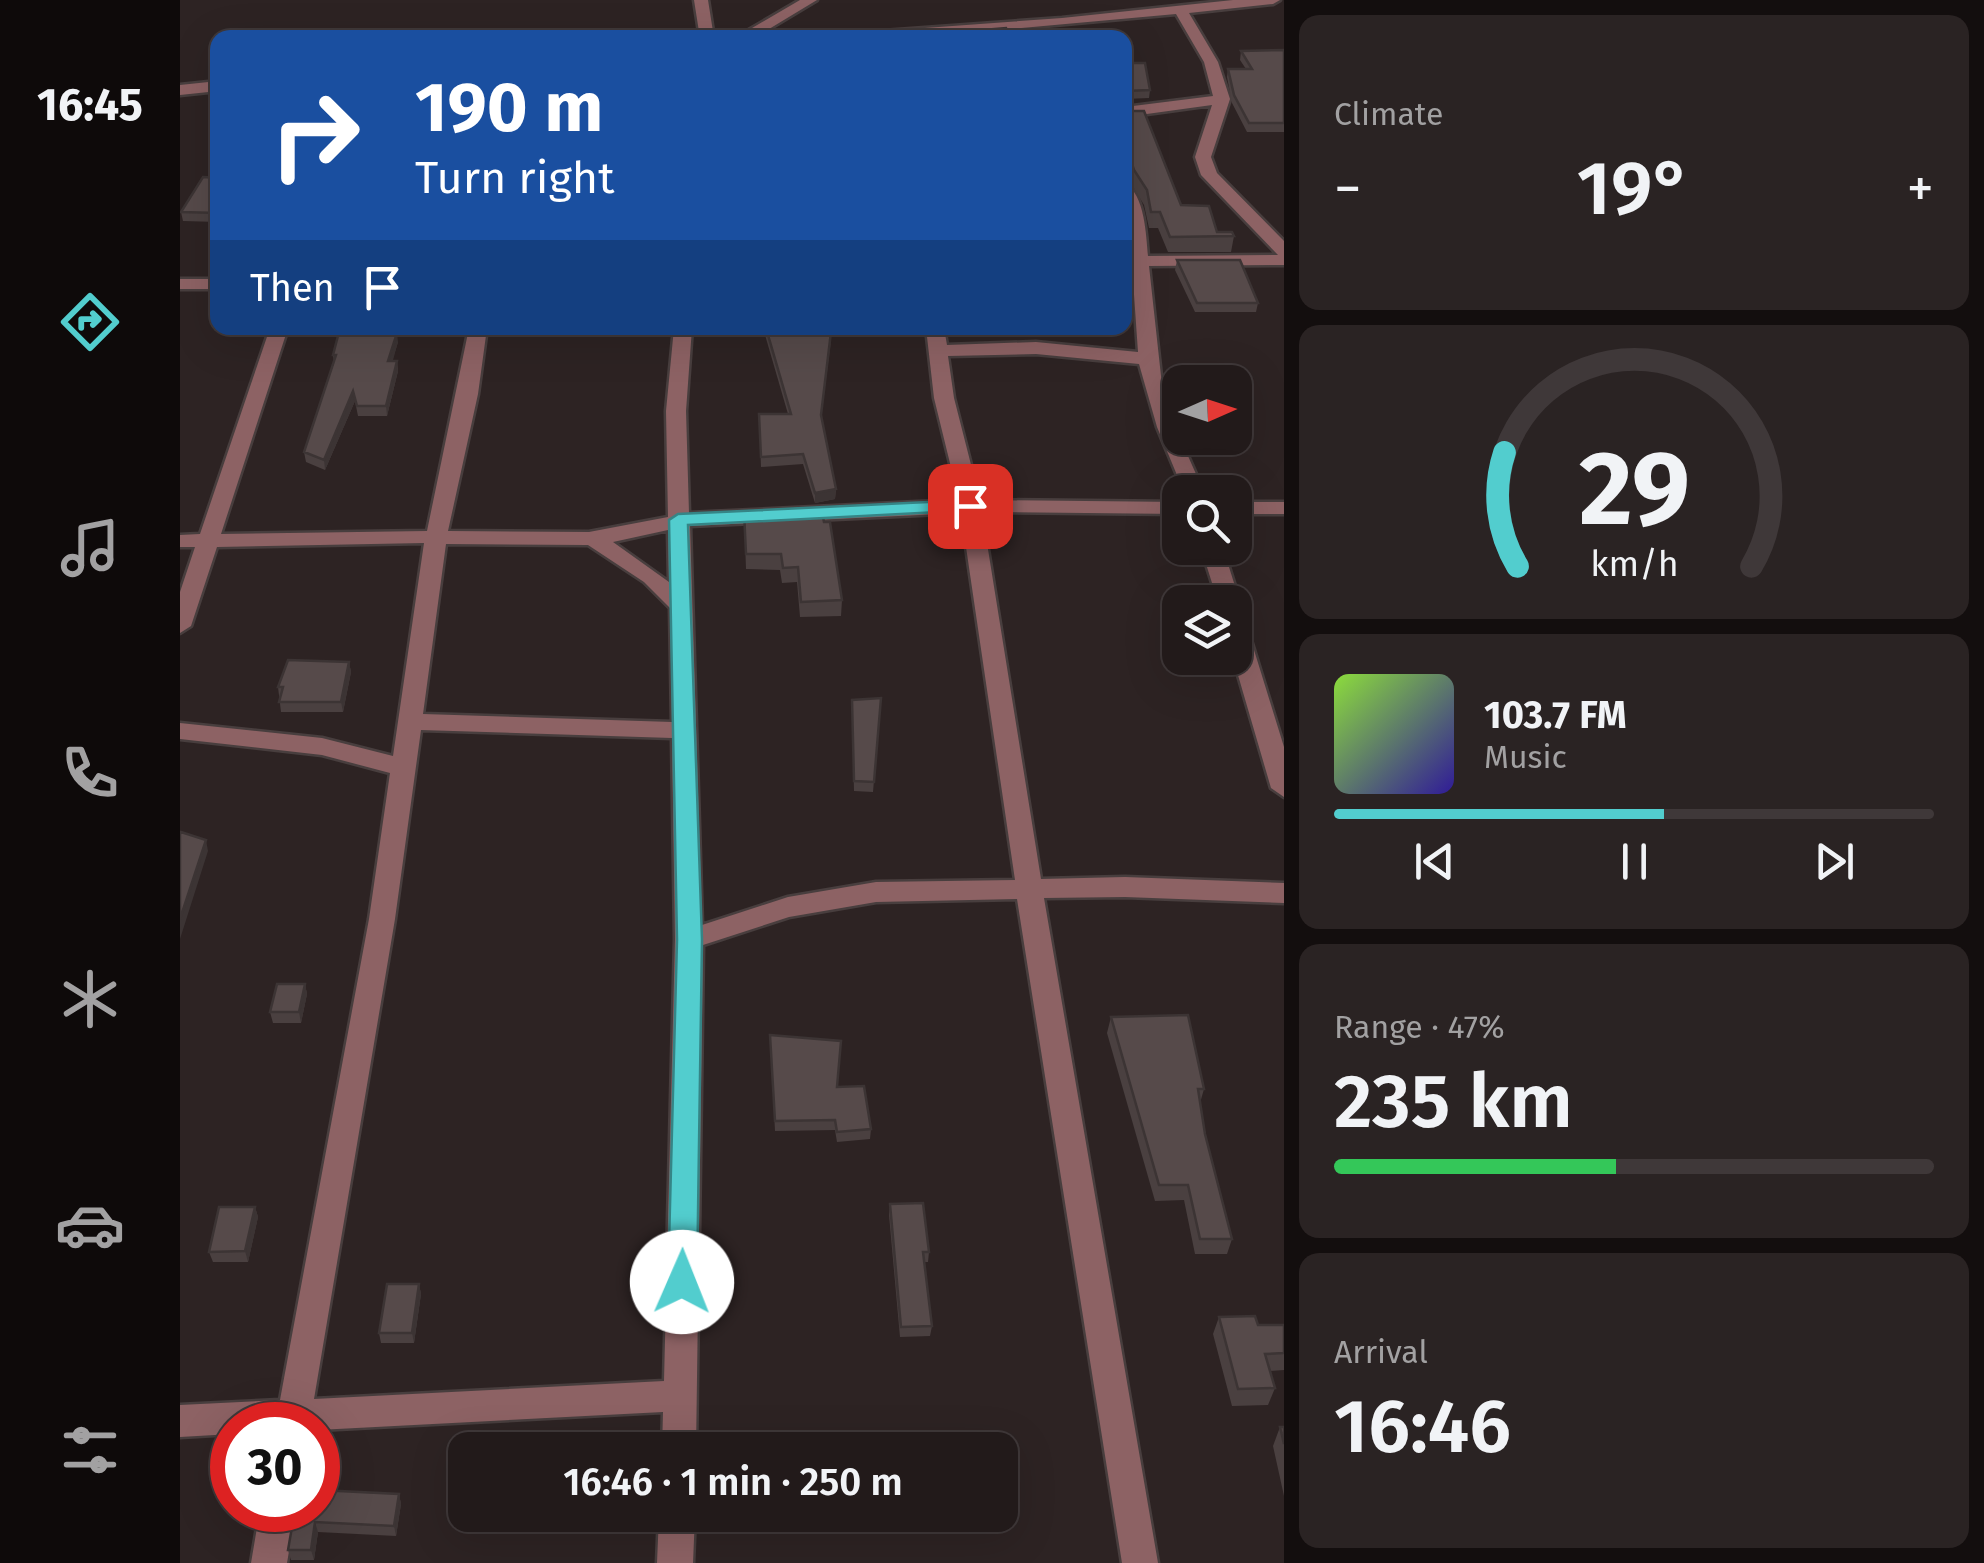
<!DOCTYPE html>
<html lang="en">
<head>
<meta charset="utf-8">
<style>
  :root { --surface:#221a1a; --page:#2a2323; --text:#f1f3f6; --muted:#a2a1a2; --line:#3f3839; --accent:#52cdce }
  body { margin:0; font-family:"Fira Sans",sans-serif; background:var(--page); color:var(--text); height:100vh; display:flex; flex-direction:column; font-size:38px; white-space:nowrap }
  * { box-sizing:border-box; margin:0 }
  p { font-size:32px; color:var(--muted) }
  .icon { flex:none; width:55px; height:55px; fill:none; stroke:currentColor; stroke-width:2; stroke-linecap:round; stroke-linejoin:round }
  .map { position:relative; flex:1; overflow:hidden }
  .details { display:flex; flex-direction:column; gap:15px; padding:15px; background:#130e0e; width:700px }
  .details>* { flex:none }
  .guide { position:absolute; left:30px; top:30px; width:922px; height:305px; border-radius:20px; box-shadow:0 10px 40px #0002,0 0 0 2px var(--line); background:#1a4fa0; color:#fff; overflow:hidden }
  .needle { width:65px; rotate:87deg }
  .buttons { position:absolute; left:982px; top:365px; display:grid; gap:20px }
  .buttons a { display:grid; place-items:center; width:90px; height:90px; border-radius:20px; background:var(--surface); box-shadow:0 10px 40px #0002,0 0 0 2px var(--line); font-size:50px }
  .speed { position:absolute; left:30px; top:1402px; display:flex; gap:20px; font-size:50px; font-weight:700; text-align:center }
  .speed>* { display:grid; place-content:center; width:130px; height:130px; border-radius:50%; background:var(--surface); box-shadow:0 10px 40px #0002,0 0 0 2px var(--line); line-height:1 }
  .speed .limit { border:15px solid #d22; background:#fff; color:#111 }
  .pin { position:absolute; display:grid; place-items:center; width:85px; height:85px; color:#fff; margin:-42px; border-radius:20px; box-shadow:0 5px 15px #0006 }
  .me { position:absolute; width:110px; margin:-55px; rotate:1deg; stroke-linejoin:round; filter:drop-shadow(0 0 8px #0008) }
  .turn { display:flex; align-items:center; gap:35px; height:210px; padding:0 40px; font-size:45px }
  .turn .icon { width:130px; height:130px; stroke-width:2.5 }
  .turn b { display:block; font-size:70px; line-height:85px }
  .then { display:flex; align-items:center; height:95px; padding:0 40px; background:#0003; gap:20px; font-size:38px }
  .big { font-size:75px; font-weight:600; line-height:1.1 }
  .details .widget { flex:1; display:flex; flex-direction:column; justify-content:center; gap:15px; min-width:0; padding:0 35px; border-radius:20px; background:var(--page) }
  .details .dial { align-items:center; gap:0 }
  .dial svg { height:260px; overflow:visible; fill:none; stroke:var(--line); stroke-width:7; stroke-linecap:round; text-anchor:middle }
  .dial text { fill:var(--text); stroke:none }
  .song { display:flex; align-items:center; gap:30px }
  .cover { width:120px; height:120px; border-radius:15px; background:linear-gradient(135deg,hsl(90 70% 55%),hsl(250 70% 35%)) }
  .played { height:10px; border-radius:5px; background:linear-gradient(90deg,var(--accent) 55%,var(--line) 55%) }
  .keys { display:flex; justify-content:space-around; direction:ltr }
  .heat { display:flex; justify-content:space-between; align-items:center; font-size:55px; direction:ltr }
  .charge { height:15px; border-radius:8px; background:linear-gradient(90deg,#34c759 47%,var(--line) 0) }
  .trip { position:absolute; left:268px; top:1432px; width:570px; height:100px; border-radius:20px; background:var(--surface); box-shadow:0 10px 40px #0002,0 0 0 2px var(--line); font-weight:600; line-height:100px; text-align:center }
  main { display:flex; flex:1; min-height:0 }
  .dock { display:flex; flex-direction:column; width:180px; justify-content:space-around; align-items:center; background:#0e0a0a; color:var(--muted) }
  .dock .icon { width:70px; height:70px }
  .dock .selected { color:var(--accent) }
  .dock b { font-size:45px; color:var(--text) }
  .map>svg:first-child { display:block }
</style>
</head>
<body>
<main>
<nav class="dock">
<b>16:45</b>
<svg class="icon selected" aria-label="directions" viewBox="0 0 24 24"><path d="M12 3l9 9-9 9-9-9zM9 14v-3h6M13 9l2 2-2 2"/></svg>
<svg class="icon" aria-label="music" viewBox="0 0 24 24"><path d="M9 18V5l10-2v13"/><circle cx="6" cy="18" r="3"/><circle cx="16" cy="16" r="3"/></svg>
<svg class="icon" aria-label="phone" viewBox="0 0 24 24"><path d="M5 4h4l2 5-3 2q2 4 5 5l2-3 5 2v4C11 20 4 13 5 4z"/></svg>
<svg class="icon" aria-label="climate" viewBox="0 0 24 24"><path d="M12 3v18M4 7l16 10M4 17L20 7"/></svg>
<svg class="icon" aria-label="car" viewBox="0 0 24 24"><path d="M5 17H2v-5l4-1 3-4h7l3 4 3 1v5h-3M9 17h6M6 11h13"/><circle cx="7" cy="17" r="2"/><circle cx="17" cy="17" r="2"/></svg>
<svg class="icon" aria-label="filters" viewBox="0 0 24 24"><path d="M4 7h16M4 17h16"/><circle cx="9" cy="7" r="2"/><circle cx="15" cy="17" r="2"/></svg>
</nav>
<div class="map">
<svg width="1104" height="1563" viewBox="0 0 1104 1563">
  <rect width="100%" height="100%" fill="#2d2323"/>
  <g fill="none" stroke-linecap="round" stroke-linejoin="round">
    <defs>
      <path id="minor" d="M514,0H528L534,38H520Z
        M620,0H637L574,38H555Z
        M1053,0H1100L1093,4L1009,13L1038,62L1050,99L1031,157L1037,173L1104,241V265L969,266L981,376L1000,438L1024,492H1004L977,427L959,364L856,354L768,356L774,398L800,500L1000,502V514L802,512L861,879L945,877L1104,883V903L945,897L864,898L978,1563H942L837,899L696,902L609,917L523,945L516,1450H482L483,1412L138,1430V1425H52V1434L0,1437V1405L100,1400L189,919L210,773L142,755L0,739V723L142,738L213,756L244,543L37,547L11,626L0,633V592L15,547H0V535L20,534L90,328H108L41,534L247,531L289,328H307L298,394L268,531L409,532L488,517L486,411L494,328H512L506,411L509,513L779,500L754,398L746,328H764L767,345L856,342L958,352L952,266H945V256H951L945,184C965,194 966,235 968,256L1098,255L1021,175L1015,157L1032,105L945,117V107L1033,96L1024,62L996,14L729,38H655L662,34L882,18ZM781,513L835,880L696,882L608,897L522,925L510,526ZM488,530L489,582L433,542ZM266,544L408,545L464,582L490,608L492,722L243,714ZM241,730L492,738L495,939L484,1381L134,1399L215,919Z
        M38,81V91L0,95V85Z
        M0,279H38V289H0Z
        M1055,502H1104V514H1055Z
        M1021,548H1043L1060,602L1057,607L1055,602H1038Z
        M1055,617L1066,624L1104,747V797L1091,788L1053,658Z
        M80,1510H116L107,1563H71Z
        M479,1515H515L513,1563H477Z"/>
    </defs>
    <use href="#minor" stroke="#483e3e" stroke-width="5"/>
    <use href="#minor" fill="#8d6264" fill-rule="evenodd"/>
  </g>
  <path fill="#4a4040" d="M1104,50V132H1067L1052,103L1047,77L1048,69H1066L1060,60L1061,51Z
    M945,63L970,90L969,98L945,99Z
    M945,111L1001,205L1037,232L1054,236L1051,252H988L978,228H969L964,205L952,185L945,164Z
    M38,178V222L3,221L1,212Z
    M997,260L1078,303L1076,312H1015L995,270Z
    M160,328H197V333L218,342L212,361H217L218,371L207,416H178L175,401L145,470L126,462L124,452L154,362L153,355Z
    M583,328H635L636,332L651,341L641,417L656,489L655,499L635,503L623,464L581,467L579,414H608Z
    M564,512L662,600L661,616L620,617L617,582L602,583L600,570L566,569Z
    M169,662L171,672L163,712H101L98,687Z
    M701,698L693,792L674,791L672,700Z
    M125,984L127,994L121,1023H93L90,1012Z
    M931,1017L1024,1089L1020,1103L1025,1134L1052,1239L1047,1254H1015L1004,1200L975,1201L927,1033Z
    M590,1035L657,1087L691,1129L690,1139L657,1142L655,1130L595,1131Z
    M710,1204L749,1252L748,1262H744L752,1326L750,1336L720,1337L709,1215Z
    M75,1207L78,1217L68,1262H33L29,1252Z
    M239,1284L241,1294L234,1343H201L199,1333Z
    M1039,1317L1078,1325H1104V1370L1090,1371L1095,1388L1088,1405L1052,1406L1033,1334Z
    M1100,1427H1104V1496L1093,1446Z
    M144,1490L219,1494L221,1504L216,1536L138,1532L134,1560H111L108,1550Z"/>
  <path fill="#3c3434" d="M217,333L218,342L210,371L208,361Z
    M217,361L218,371L207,416L206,406Z
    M173,391L175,401L145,470L144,460Z
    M656,489L655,499L635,503V493Z
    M169,662L171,672L163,712L161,702Z
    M26,840L28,851L0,939V919Z
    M125,984L127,994L121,1023L119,1012Z
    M75,1207L78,1217L68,1262L65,1251Z
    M239,1284L241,1294L234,1343L232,1333Z
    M219,1494L221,1504L216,1536L214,1526Z
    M135,1522L138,1532L134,1560L131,1550Z"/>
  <path fill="#564a4a" stroke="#3c3434" stroke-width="2.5" d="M826,28L831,38H770L766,33Z
    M1104,50V123H1069L1054,95L1048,69H1072L1061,51Z
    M945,63H965L970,90L945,91Z
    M945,111H964L1001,205L1029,206L1037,232H1052L1054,236L990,237L980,212H971L967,190L954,170L945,143Z
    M23,177L38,178V213L1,212Z
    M997,260H1060L1078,303H1017Z
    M160,328H196L195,333H217L208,361H217L206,406H177L173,391L144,460L124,452L156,355H153Z
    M586,328H635L636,332H651L641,415L656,489L635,493L623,454L581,457L579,414H611Z
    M641,508L644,522H650L662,600L621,602L618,567L603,568L601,554H566L564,512Z
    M108,660L169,662L161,702H99L103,687H98Z
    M701,698L694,782L674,781L672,700Z
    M1,832L26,840L0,919V834Z
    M97,984H125L119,1012H90Z
    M1008,1015L1024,1089H1018L1025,1134L1052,1239H1020L1008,1185H979L931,1017Z
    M590,1035L661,1041L657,1087L684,1086L691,1129L657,1132L655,1120L595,1121Z
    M743,1203L749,1252H743L752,1326L721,1327L710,1204Z
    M39,1207H75L65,1251L29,1252Z
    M207,1284H239L232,1333H199Z
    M1075,1316L1078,1325H1104V1353L1085,1354L1095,1388L1058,1389L1039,1317Z
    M1100,1427H1104V1444Z
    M565,1442H603L604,1450H565Z
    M138,1483H142L140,1490L219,1494L214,1526L135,1522L131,1550H108L115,1510H138Z"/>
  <path fill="#52cdce" stroke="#358586" stroke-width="2.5" d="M790,500L800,506L797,510L508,525L522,940L517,1282L513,1291L502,1294L492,1291L488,1282L497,940L489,520L498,514Z"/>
</svg>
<div class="buttons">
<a><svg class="needle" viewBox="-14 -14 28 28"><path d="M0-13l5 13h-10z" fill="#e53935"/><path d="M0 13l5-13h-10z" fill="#a2a1a2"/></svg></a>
<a><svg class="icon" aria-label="search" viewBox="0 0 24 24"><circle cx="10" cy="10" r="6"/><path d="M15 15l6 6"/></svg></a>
<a><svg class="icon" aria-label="layers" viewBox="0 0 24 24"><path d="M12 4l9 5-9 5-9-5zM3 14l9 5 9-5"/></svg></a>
</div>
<div class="speed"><div class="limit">30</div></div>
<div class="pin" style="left:790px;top:506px;background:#d93025"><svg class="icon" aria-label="arrive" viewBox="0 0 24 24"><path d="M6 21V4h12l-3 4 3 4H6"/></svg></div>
<svg class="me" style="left:502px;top:1282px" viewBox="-20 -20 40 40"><circle r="19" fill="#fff"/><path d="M0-13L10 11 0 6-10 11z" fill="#52cdce"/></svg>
<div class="trip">16:46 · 1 min · 250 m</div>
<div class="guide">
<div class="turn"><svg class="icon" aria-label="right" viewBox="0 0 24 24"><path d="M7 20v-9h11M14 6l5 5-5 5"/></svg><div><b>190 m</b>Turn right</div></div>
<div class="then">Then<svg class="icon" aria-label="arrive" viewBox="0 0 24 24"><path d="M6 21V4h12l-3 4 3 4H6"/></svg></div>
</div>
</div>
<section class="details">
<div class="widget"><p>Climate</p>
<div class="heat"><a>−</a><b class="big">19°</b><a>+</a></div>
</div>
<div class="widget dial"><svg viewBox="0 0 100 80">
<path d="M14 69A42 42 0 1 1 86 69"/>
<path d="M14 69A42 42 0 0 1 10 34" stroke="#52cdce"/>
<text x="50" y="56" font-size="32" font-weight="700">29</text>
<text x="50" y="72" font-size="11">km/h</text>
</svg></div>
<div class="widget">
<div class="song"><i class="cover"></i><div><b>103.7 FM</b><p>Music</p></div></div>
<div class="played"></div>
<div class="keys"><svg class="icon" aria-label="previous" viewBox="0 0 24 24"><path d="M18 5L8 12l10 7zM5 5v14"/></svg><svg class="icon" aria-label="pause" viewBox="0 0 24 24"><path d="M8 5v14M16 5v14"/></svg><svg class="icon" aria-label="next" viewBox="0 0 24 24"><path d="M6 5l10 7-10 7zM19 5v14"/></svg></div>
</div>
<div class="widget"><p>Range · 47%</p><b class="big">235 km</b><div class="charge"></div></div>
<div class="widget"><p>Arrival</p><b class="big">16:46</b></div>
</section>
</main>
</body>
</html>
